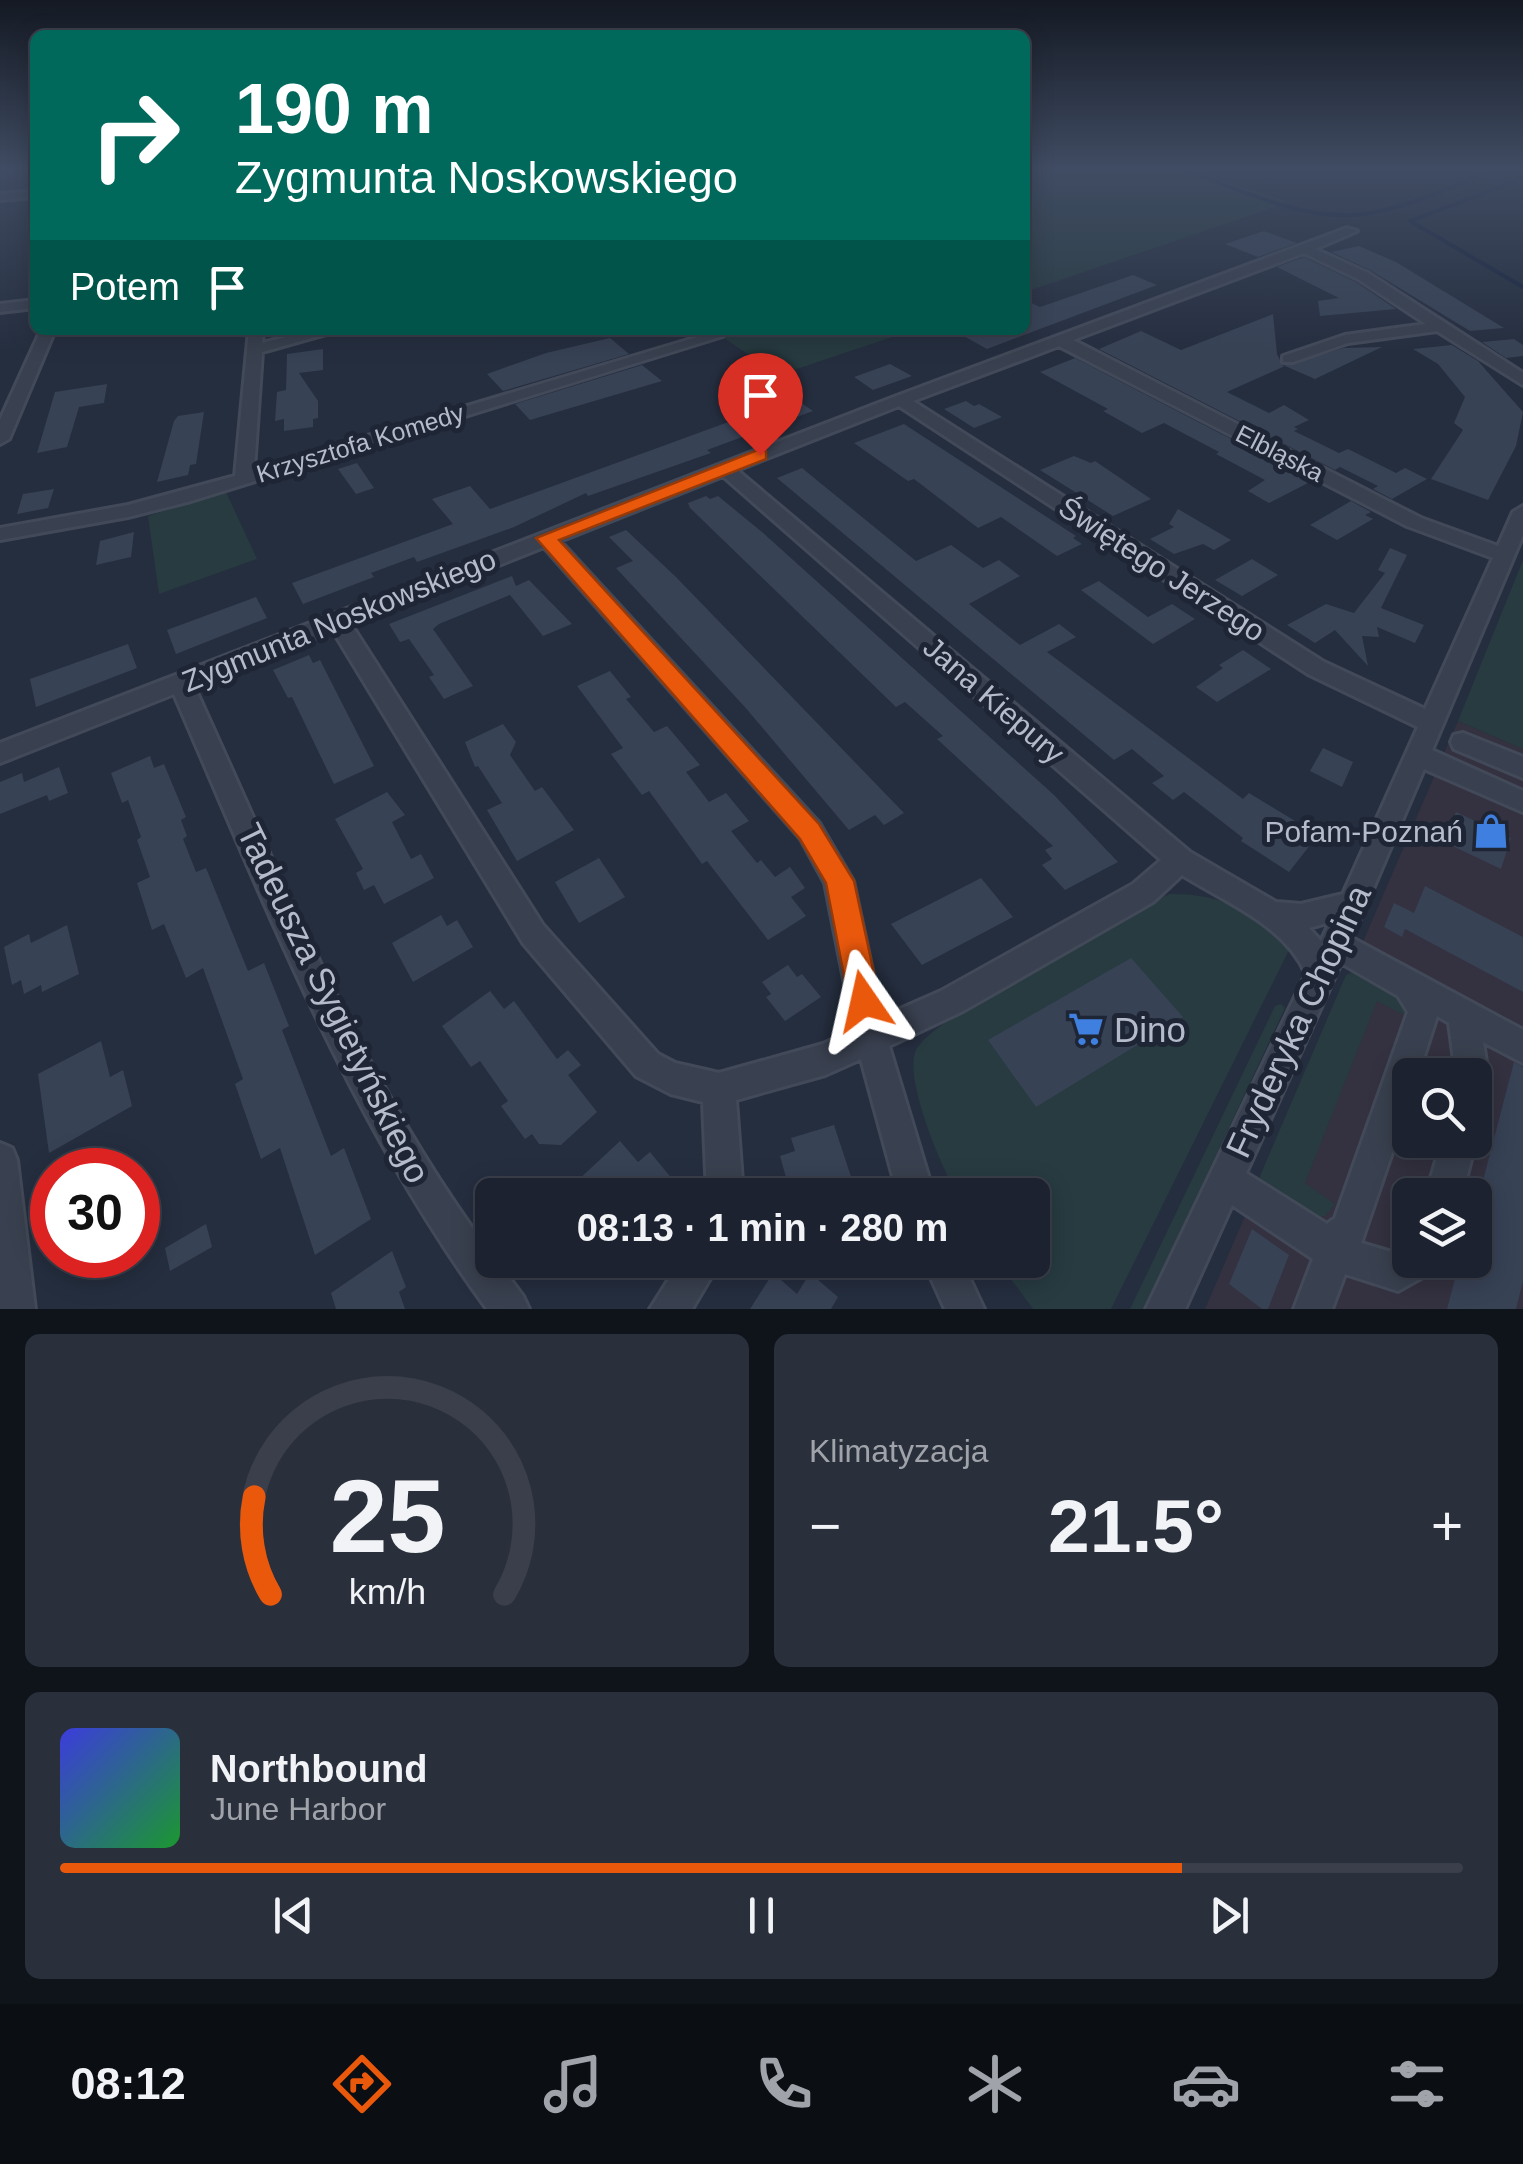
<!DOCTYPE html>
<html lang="pl">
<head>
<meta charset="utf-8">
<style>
  :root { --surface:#1c222f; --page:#292f3b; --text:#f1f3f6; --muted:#a0a4aa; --line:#3a3f4b; --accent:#ea580c }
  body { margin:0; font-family:Helvetica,sans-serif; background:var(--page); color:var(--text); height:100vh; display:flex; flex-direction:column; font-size:38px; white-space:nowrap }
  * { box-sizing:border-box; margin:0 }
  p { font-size:32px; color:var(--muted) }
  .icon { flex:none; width:55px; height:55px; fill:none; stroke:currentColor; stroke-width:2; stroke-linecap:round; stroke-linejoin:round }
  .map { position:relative; height:1309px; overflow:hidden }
  .panel { display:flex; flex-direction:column; gap:25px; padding:25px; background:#0f131a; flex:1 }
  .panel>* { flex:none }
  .hud { position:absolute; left:30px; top:30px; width:1000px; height:305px; border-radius:15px; box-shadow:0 5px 25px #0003,0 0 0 2px var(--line); background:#00695c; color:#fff; overflow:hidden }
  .buttons { position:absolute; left:1392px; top:1058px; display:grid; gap:20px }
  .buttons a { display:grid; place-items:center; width:100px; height:100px; border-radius:15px; background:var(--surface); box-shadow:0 5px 25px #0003,0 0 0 2px var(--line); font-size:50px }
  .speed { position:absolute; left:30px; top:1148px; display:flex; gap:20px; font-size:50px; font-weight:700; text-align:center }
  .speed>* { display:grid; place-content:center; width:130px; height:130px; border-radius:50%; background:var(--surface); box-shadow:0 5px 25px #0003,0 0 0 2px var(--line); line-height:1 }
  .speed .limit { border:15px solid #d22; background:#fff; color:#111 }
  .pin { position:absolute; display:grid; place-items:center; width:85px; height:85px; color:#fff; margin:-102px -42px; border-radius:50% 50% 50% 0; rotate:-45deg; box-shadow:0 0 10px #0007 }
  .pin .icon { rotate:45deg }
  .me { position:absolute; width:110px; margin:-55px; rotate:349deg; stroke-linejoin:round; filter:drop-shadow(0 0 8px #0008) }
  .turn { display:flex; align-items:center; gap:35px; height:210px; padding:0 40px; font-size:45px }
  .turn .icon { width:130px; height:130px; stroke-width:2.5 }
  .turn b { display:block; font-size:70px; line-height:85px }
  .then { display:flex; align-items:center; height:95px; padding:0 40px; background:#0003; gap:20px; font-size:38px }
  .big { font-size:75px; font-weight:700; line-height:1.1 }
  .panel .widget { flex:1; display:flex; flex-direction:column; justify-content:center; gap:15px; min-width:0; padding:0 35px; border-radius:15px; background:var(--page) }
  .panel .dial { align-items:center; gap:0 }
  .dial svg { height:260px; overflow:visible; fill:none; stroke:var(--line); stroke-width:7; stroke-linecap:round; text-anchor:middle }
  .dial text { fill:var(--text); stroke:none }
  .song { display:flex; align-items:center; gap:30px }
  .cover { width:120px; height:120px; border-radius:15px; background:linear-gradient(135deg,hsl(240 70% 55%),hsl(130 70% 35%)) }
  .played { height:10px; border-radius:5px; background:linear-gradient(90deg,var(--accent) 80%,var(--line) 80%) }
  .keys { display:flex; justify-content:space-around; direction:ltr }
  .heat { display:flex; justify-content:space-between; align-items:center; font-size:55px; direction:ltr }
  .panel .tiles { flex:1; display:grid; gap:25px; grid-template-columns:1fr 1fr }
  .widget:last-child { grid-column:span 2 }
  .trip { position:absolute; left:475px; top:1178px; width:575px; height:100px; border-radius:15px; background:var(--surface); box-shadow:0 5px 25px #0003,0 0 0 2px var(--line); font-weight:700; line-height:100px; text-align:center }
  .tab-bar { display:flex; height:160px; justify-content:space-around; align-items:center; background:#0b0e13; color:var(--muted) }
  .tab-bar .icon { width:70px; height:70px }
  .tab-bar .active { color:var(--accent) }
  .tab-bar b { font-size:45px; color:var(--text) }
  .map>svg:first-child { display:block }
</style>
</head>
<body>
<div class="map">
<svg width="1523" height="1309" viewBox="0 0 1523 1309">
  <rect width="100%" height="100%" fill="#252e3f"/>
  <path fill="#343140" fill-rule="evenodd" d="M1458,721L1523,749V1309H1205ZM1410,1075H1475V1140H1410ZM1410,1195H1475V1260H1410Z"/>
  <path fill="#273b40" d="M1025,169H1185L1289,202L1025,292Z
    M712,330H913L779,375Z
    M226,492L257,559L159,594L148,516Z
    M1523,560V749L1458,721Z
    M1170,894C1224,893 1249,913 1293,942L1111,1309H1033L997,1260H1032V1195H958C942,1169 903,1078 916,1050C931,1018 1128,911 1170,894Z
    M1354,972L1366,974L1405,998L1404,1015L1377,1001L1305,1183L1335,1204L1325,1216L1309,1218L1261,1186L1260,1176L1346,975Z
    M1281,1004L1285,1008L1144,1309H1130L1275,1006Z"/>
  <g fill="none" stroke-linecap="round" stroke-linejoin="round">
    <path stroke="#18243d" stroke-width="4" d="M1182,169C1235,187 1294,218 1352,215C1402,212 1451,186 1498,169
      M1523,178L1410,221L1523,287"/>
  </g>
  <path fill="#374255" d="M1264,231L1297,243L1258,257L1225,244Z
    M1359,246L1396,262L1504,328L1470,331L1370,270L1331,252Z
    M1304,257L1356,282L1396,309L1320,316L1318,301L1339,298L1277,267Z
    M1133,275L1157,285L987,349L953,330H1025V300L1040,307Z
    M1273,314L1277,354L1283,366L1344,348L1382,347L1315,379L1285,366L1227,392L1269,413L1284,405L1309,420L1294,427L1298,429L1294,431L1339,453L1348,449L1396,473L1405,468L1427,479L1392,499L1373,489L1378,486L1340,467L1335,470L1099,349L1141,331L1181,350Z
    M610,338L629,354L503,391L487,374L546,353Z
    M1514,339L1523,345V356L1506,358L1482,342Z
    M1452,345L1478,361L1523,412L1516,446L1488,500L1431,479L1463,430L1454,423L1465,397L1438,364L1413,349Z
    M323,349V370L299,373L318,401V418L313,419V427L284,431V419L275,421L277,392L286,390L287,354Z
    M1075,358L1312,481L1269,503L1248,491L1265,480L1216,454L1219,452L1164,423L1142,433L1103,411L1108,409L1040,372Z
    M890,364L912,376L873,390L854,377Z
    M642,365L662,381L530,420L515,404Z
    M107,384L104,403L79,407L67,447L37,453L55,392Z
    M794,398L813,411L707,450L711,453L588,496L586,493L514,527L417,562L414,557L371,573L374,577L303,604L292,583L453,524L432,499L470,486L490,509Z
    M966,401L974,406L979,404L1002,417L974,428L944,409Z
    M204,412L196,464L190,465L188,475L157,482L174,421L178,416Z
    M904,424L1076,536L1073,538L1082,544L1057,556L1001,517L978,528L914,479L908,481L854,443Z
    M1074,456L1091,463L1095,461L1151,499L1113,516L1040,470Z
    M357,463L374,488L356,494L338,469Z
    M802,468L916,561L951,545L983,568L999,560L1020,576L969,604L1020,645L1059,624L1076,637L1047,652L1243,799L1249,793L1318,835L1289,872L1241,841L1243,838L1184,792L1173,800L1152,783L1164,776L1132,749L1114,760L777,478Z
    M54,489L48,508L17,514L23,494Z
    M706,496L710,499L718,496L762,532L1054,795L1118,862L1065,890L1042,865L1052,859L1045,850L1053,846L937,739L943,736L905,702L896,707L690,508L688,503Z
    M1351,501L1371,512L1365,515L1373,519L1337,540L1310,525Z
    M1178,509L1231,540L1214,550L1203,544L1174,554L1150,539L1174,527L1169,524Z
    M626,530L676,577L904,813L884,825L875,815L849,830L744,706L616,568L633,561L609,537Z
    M134,532L131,557L96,565L100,541Z
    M1390,548L1407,555L1381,608L1424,625L1415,643L1377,627L1379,637L1362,636L1368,666L1335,630L1315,643L1287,625L1326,604L1354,613L1385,573L1378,570Z
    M1252,559L1278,575L1242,596L1215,580Z
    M512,576L516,586L529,580L572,624L543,636L510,595L439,624L433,629L473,686L444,699L429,677L434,675L409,639L400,642L389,624Z
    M1099,581L1148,617L1172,604L1195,619L1153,644L1081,590Z
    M256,597L267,618L176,654L167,630Z
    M128,644L137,668L36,707L30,679Z
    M1243,650L1271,669L1217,702L1196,687L1223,668L1219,665Z
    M309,655L313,663L320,660L374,766L334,784L292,697L288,698L273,670Z
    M610,671L631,697L626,699L654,732L667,726L700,765L686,772L709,802L726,793L749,821L731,831L757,863L761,860L775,877L790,867L805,888L791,897L806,916L768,940L707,861L702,864L649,791L642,795L611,754L623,748L577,686Z
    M503,724L516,742L510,755L535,791L542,787L574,830L517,861L487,810L502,803L478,766L475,767L465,742Z
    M1323,748L1353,762L1342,787L1310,771Z
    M150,756L154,768L164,764L186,817L181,820L187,836L183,839L196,872L206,868L248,971L264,963L289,1026L282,1030L331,1156L344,1148L371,1219L315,1255L280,1148L261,1159L235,1084L243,1079L203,968L186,978L164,924L152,930L137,883L150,877L137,840L141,837L128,800L122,803L111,773Z
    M59,767L68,793L49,801L47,795L0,814V782L22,773L24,782Z
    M387,792L405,815L392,822L411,859L421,854L434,878L384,904L374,885L364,890L356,873L363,869L335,819Z
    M1456,812L1511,838L1501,869L1444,842Z
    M599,858L625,897L579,923L555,882Z
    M981,878L1013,917L922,965L891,924Z
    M1425,886L1523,937V992L1405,929L1402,937L1384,927L1394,903L1414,913Z
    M441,915L447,926L457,920L473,947L413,982L392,943Z
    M67,925L79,974L42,992L41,985L24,994L21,980L12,985L4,947L29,934L31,943Z
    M1131,958L1183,1017L1036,1107L988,1040Z
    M788,965L797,977L802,974L821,997L785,1021L766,997L771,994L762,982Z
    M490,991L504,1009L514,1001L557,1059L568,1050L581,1065L568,1075L597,1112L561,1145L539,1144L532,1134L525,1139L501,1106L508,1101L480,1061L471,1067L442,1026Z
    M101,1041L110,1077L123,1070L132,1106L49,1153L38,1074Z
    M1514,1062L1523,1067V1281L1516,1309H1447L1460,1260H1475V1189L1480,1192Z
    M834,1125L857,1195H791L780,1156L795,1151L791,1138Z
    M620,1141L638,1162L650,1152L673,1180L658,1195H562Z
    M206,1224L212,1247L170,1271L165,1248Z
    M1252,1229L1289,1255L1268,1309H1262L1229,1284Z
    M392,1251L406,1287L399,1292L405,1309H336L331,1293Z
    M773,1273L797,1294L810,1273L838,1297L831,1309H750Z"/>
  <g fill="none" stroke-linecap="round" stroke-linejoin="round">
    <defs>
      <path id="minor" d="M35,191V197L0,200V194Z
        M1347,228L1357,231L1315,249L1368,273L1523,373V385L1437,331L1348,343L1293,362H1283V356L1345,335L1426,324L1358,279L1304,253L1073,340L1421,518L1498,546L1513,512L1523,506V535L1432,750L1523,791V812L1424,769L1352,938L1523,1030V1063L1483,1042L1488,1075L1484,1087L1475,1090V1075H1456L1449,1023L1437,1016L1418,1075H1410V1100L1361,1243L1395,1253L1410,1244V1260H1435L1430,1273L1398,1291L1345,1274L1332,1309H1294L1313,1259L1232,1205L1185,1309H1146L1306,974C1285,925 1225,902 1182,875L1153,902L963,1011L889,1046L934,1195H898L861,1059L825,1075L736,1100L743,1195H707L703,1102L671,1094L636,1076L523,943L333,631L194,686C283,880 363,1084 492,1255V1260H496L523,1296L529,1309H487C349,1121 266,906 174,694L0,763V743L894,397ZM1059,346L1407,526L1493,558L1425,709L1324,662L913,401ZM899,406L1308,674L1418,727L1343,894L1301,904L1276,902L1190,852L737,470ZM723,476L1161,860L1133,884L941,991L882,1017L853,881L819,823L560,541ZM544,547L801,839L825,883L854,1030L823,1044L719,1073L675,1063L658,1054L543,925L351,624ZM1330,922L1321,941L1309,928ZM1341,963L1398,996L1408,1012L1335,1218L1327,1224L1246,1173Z
        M35,300V308L0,312V304Z
        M41,330H55L9,439L0,444V420Z
        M249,330H263L262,343L315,330H340L262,352L254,470L711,333L723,336L191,501L128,517L0,540V528L128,505L235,476Z
        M1463,733L1523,757V778L1454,749L1451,742L1454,735Z
        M1475,1137L1476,1140L1462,1195H1426L1442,1140Z
        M0,1143L12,1148L17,1160L35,1309H0Z
        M681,1260H721L692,1309H650Z
        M923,1260H961L984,1309H945Z"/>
    </defs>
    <use href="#minor" stroke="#424958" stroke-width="6"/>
    <use href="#minor" fill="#39404f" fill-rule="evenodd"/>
  </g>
  <linearGradient id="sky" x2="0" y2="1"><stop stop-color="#141923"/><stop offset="0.48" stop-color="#404c63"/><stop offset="1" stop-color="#404c63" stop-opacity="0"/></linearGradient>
  <rect width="1523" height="352" fill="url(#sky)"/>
  <path fill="#ea580c" stroke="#983908" stroke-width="2.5" d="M760,449L766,451V459L559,540L819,824L854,881L880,1001L876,1012L864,1016L853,1012L849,1001L826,883L800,839L536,538Z"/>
  <defs>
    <symbol id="shop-bare" viewBox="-9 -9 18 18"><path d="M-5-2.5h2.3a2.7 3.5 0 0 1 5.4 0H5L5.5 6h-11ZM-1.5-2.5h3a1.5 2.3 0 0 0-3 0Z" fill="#3f7fe0" stroke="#1e2534" stroke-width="2.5" paint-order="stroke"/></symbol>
    <symbol id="supermarket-bare" viewBox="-9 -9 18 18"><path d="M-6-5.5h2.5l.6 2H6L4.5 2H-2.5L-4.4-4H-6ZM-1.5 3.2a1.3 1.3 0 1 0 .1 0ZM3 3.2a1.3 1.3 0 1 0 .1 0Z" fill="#3f7fe0" stroke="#1e2534" stroke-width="2.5" paint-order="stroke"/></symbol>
  </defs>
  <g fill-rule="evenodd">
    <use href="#shop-bare" x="1466" y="806" width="50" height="50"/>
    <use href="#supermarket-bare" x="1061" y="1004" width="50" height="50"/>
  </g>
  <g text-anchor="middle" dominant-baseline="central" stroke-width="10" stroke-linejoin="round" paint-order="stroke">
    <g font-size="25" fill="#b5bbca" stroke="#1e2534">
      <text transform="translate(360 443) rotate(-17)">Krzysztofa Komedy</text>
      <text transform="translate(1280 453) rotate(27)">Elbląska</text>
    </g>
    <g font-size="30" fill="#b5bbca" stroke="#1e2534">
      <text transform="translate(1162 569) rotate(33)">Świętego Jerzego</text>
      <text transform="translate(339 620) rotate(-22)">Zygmunta Noskowskiego</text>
      <text transform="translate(994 700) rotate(41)">Jana Kiepury</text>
    </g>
    <g font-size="30" fill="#b5bbca" stroke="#1e2534" text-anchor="end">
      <text x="1463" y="831">Pofam-Poznań</text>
    </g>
    <g font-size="35" fill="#b5bbca" stroke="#1e2534">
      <text transform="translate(334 1003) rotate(64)">Tadeusza Sygietyńskiego</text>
      <text transform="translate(1298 1021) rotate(-65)">Fryderyka Chopina</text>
    </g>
    <g font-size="35" fill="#b5bbca" stroke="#1e2534" text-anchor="start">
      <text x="1114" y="1029">Dino</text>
    </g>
  </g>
</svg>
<div class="buttons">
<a><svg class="icon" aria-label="search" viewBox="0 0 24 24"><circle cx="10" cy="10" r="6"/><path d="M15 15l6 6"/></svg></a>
<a><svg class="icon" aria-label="layers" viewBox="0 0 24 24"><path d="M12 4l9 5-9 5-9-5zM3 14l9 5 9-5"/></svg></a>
</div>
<div class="speed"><div class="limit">30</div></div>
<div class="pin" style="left:760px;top:455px;background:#d93025"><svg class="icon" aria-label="arrive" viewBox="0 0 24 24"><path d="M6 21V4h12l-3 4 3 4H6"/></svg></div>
<svg class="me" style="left:864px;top:1001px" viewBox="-20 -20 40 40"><path d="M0-17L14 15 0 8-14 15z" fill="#ea580c" stroke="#fff" stroke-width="4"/></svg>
<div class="trip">08:13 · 1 min · 280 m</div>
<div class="hud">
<div class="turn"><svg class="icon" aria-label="right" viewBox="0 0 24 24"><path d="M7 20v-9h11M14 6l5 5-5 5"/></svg><div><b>190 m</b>Zygmunta Noskowskiego</div></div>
<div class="then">Potem<svg class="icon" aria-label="arrive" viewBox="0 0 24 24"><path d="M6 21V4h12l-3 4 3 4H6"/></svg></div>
</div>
</div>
<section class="panel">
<div class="tiles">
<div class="widget dial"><svg viewBox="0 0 100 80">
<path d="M14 69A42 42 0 1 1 86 69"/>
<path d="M14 69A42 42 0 0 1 9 39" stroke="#ea580c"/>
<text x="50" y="56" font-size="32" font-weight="700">25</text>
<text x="50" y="72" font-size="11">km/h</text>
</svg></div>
<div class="widget"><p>Klimatyzacja</p>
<div class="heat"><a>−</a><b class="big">21.5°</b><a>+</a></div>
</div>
<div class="widget">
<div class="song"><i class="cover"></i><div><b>Northbound</b><p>June Harbor</p></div></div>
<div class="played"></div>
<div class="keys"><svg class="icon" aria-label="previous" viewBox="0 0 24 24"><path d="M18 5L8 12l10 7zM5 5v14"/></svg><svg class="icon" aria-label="pause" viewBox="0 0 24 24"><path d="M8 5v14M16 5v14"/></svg><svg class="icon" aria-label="next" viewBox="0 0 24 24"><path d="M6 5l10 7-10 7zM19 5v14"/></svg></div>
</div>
</div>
</section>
<nav class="tab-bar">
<b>08:12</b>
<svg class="icon active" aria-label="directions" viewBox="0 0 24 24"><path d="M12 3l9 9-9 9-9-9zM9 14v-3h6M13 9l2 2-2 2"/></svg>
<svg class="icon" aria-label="music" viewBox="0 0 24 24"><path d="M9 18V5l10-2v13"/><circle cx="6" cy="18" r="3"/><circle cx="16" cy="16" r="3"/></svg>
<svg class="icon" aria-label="phone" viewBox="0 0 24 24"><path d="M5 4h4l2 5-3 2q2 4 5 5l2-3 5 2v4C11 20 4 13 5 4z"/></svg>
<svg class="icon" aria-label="climate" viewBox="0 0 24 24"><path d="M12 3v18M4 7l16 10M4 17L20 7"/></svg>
<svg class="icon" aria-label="car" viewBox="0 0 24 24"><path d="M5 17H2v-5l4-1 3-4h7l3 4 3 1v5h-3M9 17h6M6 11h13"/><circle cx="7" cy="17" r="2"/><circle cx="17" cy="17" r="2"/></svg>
<svg class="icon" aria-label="filters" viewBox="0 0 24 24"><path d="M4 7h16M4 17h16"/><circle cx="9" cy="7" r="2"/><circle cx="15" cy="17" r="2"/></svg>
</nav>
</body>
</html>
